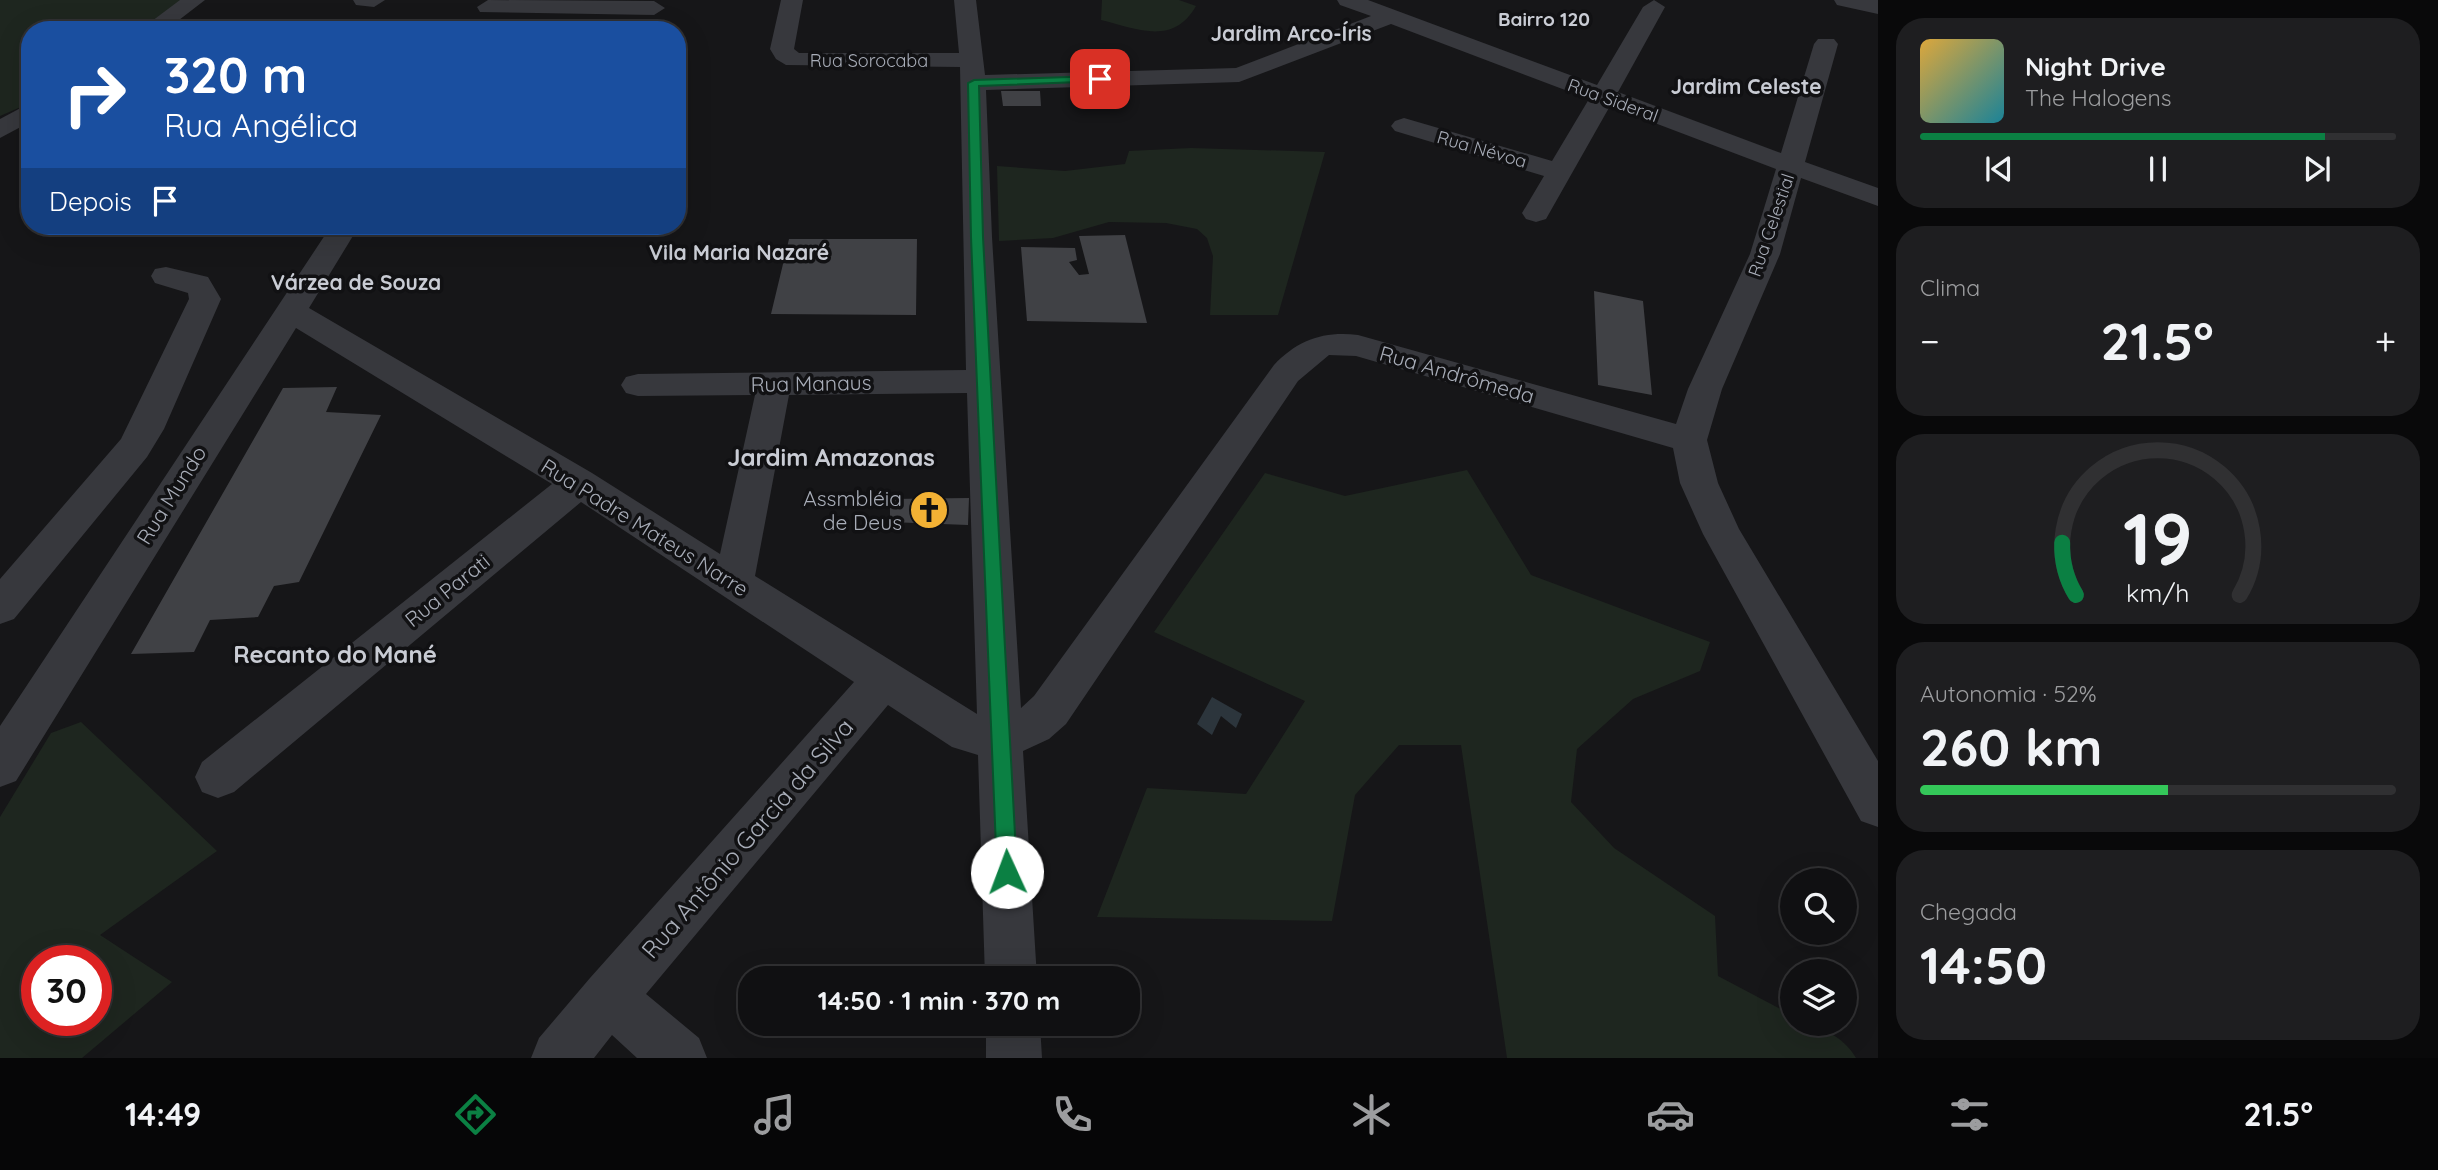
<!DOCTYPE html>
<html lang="pt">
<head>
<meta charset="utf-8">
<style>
  :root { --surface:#101012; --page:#1e1e20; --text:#f1f3f6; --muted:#9c9d9f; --line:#303032; --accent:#0b8043 }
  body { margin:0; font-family:Quicksand,sans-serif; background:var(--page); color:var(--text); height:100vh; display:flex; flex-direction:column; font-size:26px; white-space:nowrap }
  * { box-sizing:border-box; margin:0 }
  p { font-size:23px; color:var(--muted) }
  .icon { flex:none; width:38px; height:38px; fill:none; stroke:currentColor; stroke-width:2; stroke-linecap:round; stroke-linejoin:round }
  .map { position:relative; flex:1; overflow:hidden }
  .side { display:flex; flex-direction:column; gap:18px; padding:18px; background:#09090a; width:560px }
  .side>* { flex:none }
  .banner { position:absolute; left:21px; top:21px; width:665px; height:214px; border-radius:28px; box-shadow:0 7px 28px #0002,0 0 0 2px var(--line); background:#1a4fa0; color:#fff; overflow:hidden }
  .tools { position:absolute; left:1780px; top:868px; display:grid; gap:14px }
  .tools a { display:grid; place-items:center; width:77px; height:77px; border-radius:50%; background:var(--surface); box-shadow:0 7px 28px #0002,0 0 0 2px var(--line); font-size:35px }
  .speed { position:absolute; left:21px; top:945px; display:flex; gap:14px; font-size:35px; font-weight:700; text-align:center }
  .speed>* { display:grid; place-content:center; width:91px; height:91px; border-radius:50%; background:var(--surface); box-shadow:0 7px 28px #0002,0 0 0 2px var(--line); line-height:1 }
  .speed .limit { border:10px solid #d22; background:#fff; color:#111 }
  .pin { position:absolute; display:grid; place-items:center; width:60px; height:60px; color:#fff; margin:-30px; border-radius:14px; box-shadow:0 4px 10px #0006 }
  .me { position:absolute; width:77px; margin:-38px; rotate:358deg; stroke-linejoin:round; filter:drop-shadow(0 0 5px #0008) }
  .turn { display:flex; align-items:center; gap:24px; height:147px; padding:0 28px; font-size:32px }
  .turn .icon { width:91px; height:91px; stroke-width:2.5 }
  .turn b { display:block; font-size:49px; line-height:60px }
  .then { display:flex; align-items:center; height:66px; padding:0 28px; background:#0003; gap:14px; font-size:26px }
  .big { font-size:52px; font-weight:700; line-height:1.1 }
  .side .card { flex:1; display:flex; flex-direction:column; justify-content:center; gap:10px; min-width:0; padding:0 24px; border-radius:28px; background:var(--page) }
  .side .dial { align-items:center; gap:0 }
  .dial svg { height:182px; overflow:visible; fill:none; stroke:var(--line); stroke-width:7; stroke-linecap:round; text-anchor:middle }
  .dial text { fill:var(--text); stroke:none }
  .song { display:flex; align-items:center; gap:21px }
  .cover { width:84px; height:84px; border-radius:10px; background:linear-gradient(135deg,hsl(40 70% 55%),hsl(190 70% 35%)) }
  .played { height:7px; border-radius:4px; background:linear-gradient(90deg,var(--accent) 85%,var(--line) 85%) }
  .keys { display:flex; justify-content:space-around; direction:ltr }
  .heat { display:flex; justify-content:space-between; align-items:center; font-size:38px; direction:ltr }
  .charge { height:10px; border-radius:5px; background:linear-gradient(90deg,#34c759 52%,var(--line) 0) }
  .trip { position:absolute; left:738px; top:966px; width:402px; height:70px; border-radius:28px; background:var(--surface); box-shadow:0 7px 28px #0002,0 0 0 2px var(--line); font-weight:700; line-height:70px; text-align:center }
  .tabs { display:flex; height:112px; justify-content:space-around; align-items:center; background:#060607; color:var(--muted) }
  .tabs .icon { width:49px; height:49px }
  .tabs .current { color:var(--accent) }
  .tabs b { font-size:32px; color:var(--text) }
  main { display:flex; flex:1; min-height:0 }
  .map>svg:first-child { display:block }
</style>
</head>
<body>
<main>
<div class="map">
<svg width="1878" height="1058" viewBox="0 0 1878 1058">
  <rect width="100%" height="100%" fill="#161618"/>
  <path fill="#1e261f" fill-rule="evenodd" d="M0,0H186L167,30H30V103L0,116Z
    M1102,0H1179L1196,6C1173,46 1138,29 1101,20Z
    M1191,148L1325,152L1278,315H1210L1213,256L1207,238L1197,229L1166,223L1109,222L1053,238L999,241L997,166L1065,171L1125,164L1129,151Z
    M1467,470L1531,575L1710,642L1700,671L1633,699L1577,749L1571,802L1614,848L1715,916L1718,976L1792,1015V1024C1817,1024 1844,1036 1856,1058H1507L1461,745H1399L1355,795L1332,921L1097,917L1147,788L1246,794L1305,701L1154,632L1265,473L1345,496Z
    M81,722L217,851L100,935L172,982L82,1058H0V817L51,733ZM37,961H96V1020H37Z"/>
  <path fill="#2c353c" d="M1212,697L1242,714L1236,728L1221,716L1212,735L1197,724Z"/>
  <path fill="#404145" d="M1001,91H1040L1041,106H1003Z
    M1125,235L1147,323L1027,321L1021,247L1075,248L1077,260L1069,262L1079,275L1089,274L1079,236Z
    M789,239H917L916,315L771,314Z
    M1594,291L1643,301L1652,395L1598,385Z
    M337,387L326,412L381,415L299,582L274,586L258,617L210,620L194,652L131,654L283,388Z
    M969,498L968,525L890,522V499Z"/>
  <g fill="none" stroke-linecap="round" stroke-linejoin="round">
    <path fill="#37383d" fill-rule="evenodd" d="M180,0H205L166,30H140Z
      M353,0H385L374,7L356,5Z
      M488,0L654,1L665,8L654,15L480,12L477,7Z
      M781,0H803L794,49L799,53H959L954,0H976L985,75L1236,68L1371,16L1340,5L1337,0H1368L1597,85L1643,7L1654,0L1665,7L1618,92L1781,153L1814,44L1818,39H1834L1838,44L1805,162L1878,188V206L1801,178L1780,254L1722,389L1707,440L1718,483L1739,529L1878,761V827L1861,821L1703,534L1680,483L1673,448L1356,356L1329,355L1298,381L1066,724L1049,739L1023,751L1037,978H985L978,755L952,747L888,705L646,994L699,1038L707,1058H637L612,1035L594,1058H531L539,1038L590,978L854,682L581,502L234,792L218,798L202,792L195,777L202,762L552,484L296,328L16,781L0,787V726L331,226H359L309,308L592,473L720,554L755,395L638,396L626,393L621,385L626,377L638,374L966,370L960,67L786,65L776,59L770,49ZM1391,24L1589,99L1552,161L1404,118L1395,121L1391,126L1395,131L1544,176L1522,213L1526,219L1536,222L1546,219L1610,106L1776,169L1750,254L1688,389L1676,424L1358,335C1323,331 1298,340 1274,365L1034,696L1021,708L992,237L986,90L1239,82ZM967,393L977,714L755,576L789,395Z
      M1834,0H1878V14L1837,5Z
      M30,103V122L0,138V119Z
      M166,267L208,277L221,299L164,429L147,457L14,619L0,624V579L121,439L189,299L188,293L155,283L151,276L155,269Z
      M986,1024H1040L1042,1058H986Z"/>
  </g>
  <path fill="#0b8043" stroke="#07532c" stroke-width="2" d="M1100,76L1103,81L979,86L983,237L1017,872L1014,879L1007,882L1000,879L997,872L971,237L968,83L974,80Z"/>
  <defs>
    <symbol id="church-disc" viewBox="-11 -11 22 22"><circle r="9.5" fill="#f2b134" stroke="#111113"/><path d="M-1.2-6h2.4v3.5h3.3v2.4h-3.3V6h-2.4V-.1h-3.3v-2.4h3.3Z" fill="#111"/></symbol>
  </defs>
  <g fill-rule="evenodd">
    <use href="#church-disc" x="907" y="488" width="44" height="44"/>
  </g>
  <g text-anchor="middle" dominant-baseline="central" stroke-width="7" stroke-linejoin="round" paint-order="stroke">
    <g font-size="18" fill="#a8adb8" stroke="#111113">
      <text x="869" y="60">Rua Sorocaba</text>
      <text transform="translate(1613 100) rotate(20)">Rua Sideral</text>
      <text transform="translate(1482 149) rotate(16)">Rua Névoa</text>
      <text transform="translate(1771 225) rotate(-71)">Rua Celestial</text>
    </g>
    <g font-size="19" font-weight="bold" fill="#c9ccd4" stroke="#111113">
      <text x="1544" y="19">Bairro 120</text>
    </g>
    <g font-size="21" font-weight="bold" fill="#c9ccd4" stroke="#111113">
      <text x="1291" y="33">Jardim Arco-Íris</text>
      <text x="1746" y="86">Jardim Celeste</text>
      <text x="739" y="252">Vila Maria Nazaré</text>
      <text x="356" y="282">Várzea de Souza</text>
    </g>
    <g font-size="21" fill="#a8adb8" stroke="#111113">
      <text transform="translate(1457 374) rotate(16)">Rua Andrômeda</text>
      <text transform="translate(811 383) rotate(-1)">Rua Manaus</text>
      <text transform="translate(171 495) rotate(-58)">Rua Mundo</text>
      <text transform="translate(645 527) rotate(32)">Rua Padre Mateus Narre</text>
      <text transform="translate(447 590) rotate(-39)">Rua Parati</text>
    </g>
    <g font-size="21" fill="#a8adb8" stroke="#111113" text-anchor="end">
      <text x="902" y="498">Assmbléia<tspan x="902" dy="24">de Deus</tspan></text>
    </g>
    <g font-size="24" font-weight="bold" fill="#c9ccd4" stroke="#111113">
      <text x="831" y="457">Jardim Amazonas</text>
      <text x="335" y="654">Recanto do Mané</text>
    </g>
    <g font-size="24" fill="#a8adb8" stroke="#111113">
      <text transform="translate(747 838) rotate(-49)">Rua Antônio Garcia da Silva</text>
    </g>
  </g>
</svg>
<div class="tools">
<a><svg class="icon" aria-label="search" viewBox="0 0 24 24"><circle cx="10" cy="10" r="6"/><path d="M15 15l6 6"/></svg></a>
<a><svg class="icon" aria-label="layers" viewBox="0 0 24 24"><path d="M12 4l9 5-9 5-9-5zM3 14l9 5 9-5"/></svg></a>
</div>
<div class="speed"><div class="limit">30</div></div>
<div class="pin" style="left:1100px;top:79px;background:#d93025"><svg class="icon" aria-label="arrive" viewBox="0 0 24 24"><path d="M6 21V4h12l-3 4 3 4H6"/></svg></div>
<svg class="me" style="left:1007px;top:872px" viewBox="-20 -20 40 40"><circle r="19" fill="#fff"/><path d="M0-13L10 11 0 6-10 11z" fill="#0b8043"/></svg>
<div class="trip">14:50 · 1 min · 370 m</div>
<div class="banner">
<div class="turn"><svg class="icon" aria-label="right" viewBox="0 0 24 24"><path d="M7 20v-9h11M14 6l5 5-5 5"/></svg><div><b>320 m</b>Rua Angélica</div></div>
<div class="then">Depois<svg class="icon" aria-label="arrive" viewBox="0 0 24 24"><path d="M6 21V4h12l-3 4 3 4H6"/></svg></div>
</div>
</div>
<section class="side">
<div class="card">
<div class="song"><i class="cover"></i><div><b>Night Drive</b><p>The Halogens</p></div></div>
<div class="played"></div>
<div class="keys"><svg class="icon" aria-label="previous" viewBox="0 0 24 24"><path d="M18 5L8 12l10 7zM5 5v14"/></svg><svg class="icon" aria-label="pause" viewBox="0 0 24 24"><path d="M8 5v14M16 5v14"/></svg><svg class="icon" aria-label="next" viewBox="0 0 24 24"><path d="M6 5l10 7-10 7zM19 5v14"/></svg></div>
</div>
<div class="card"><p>Clima</p>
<div class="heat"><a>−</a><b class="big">21.5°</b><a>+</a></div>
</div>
<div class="card dial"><svg viewBox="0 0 100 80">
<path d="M14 69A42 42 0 1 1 86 69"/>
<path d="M14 69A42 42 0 0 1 8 46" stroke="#0b8043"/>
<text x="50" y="56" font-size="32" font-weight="700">19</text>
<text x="50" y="72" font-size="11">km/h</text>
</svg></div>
<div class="card"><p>Autonomia · 52%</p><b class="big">260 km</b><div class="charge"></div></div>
<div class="card"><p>Chegada</p><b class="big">14:50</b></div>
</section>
</main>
<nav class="tabs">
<b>14:49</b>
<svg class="icon current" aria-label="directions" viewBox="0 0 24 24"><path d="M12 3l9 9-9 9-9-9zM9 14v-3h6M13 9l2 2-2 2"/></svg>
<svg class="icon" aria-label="music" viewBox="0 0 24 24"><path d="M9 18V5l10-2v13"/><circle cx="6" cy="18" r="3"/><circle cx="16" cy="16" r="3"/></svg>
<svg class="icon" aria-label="phone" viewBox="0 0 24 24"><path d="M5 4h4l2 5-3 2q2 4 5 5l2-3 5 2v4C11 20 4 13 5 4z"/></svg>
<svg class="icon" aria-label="climate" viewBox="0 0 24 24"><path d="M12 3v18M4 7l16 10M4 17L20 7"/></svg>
<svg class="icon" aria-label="car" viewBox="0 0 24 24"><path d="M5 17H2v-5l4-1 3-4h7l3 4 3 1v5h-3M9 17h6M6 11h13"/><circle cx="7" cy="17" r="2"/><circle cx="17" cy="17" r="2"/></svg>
<svg class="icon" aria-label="filters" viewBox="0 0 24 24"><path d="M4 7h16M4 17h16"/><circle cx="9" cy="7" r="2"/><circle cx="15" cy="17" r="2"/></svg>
<b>21.5°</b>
</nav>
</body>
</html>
